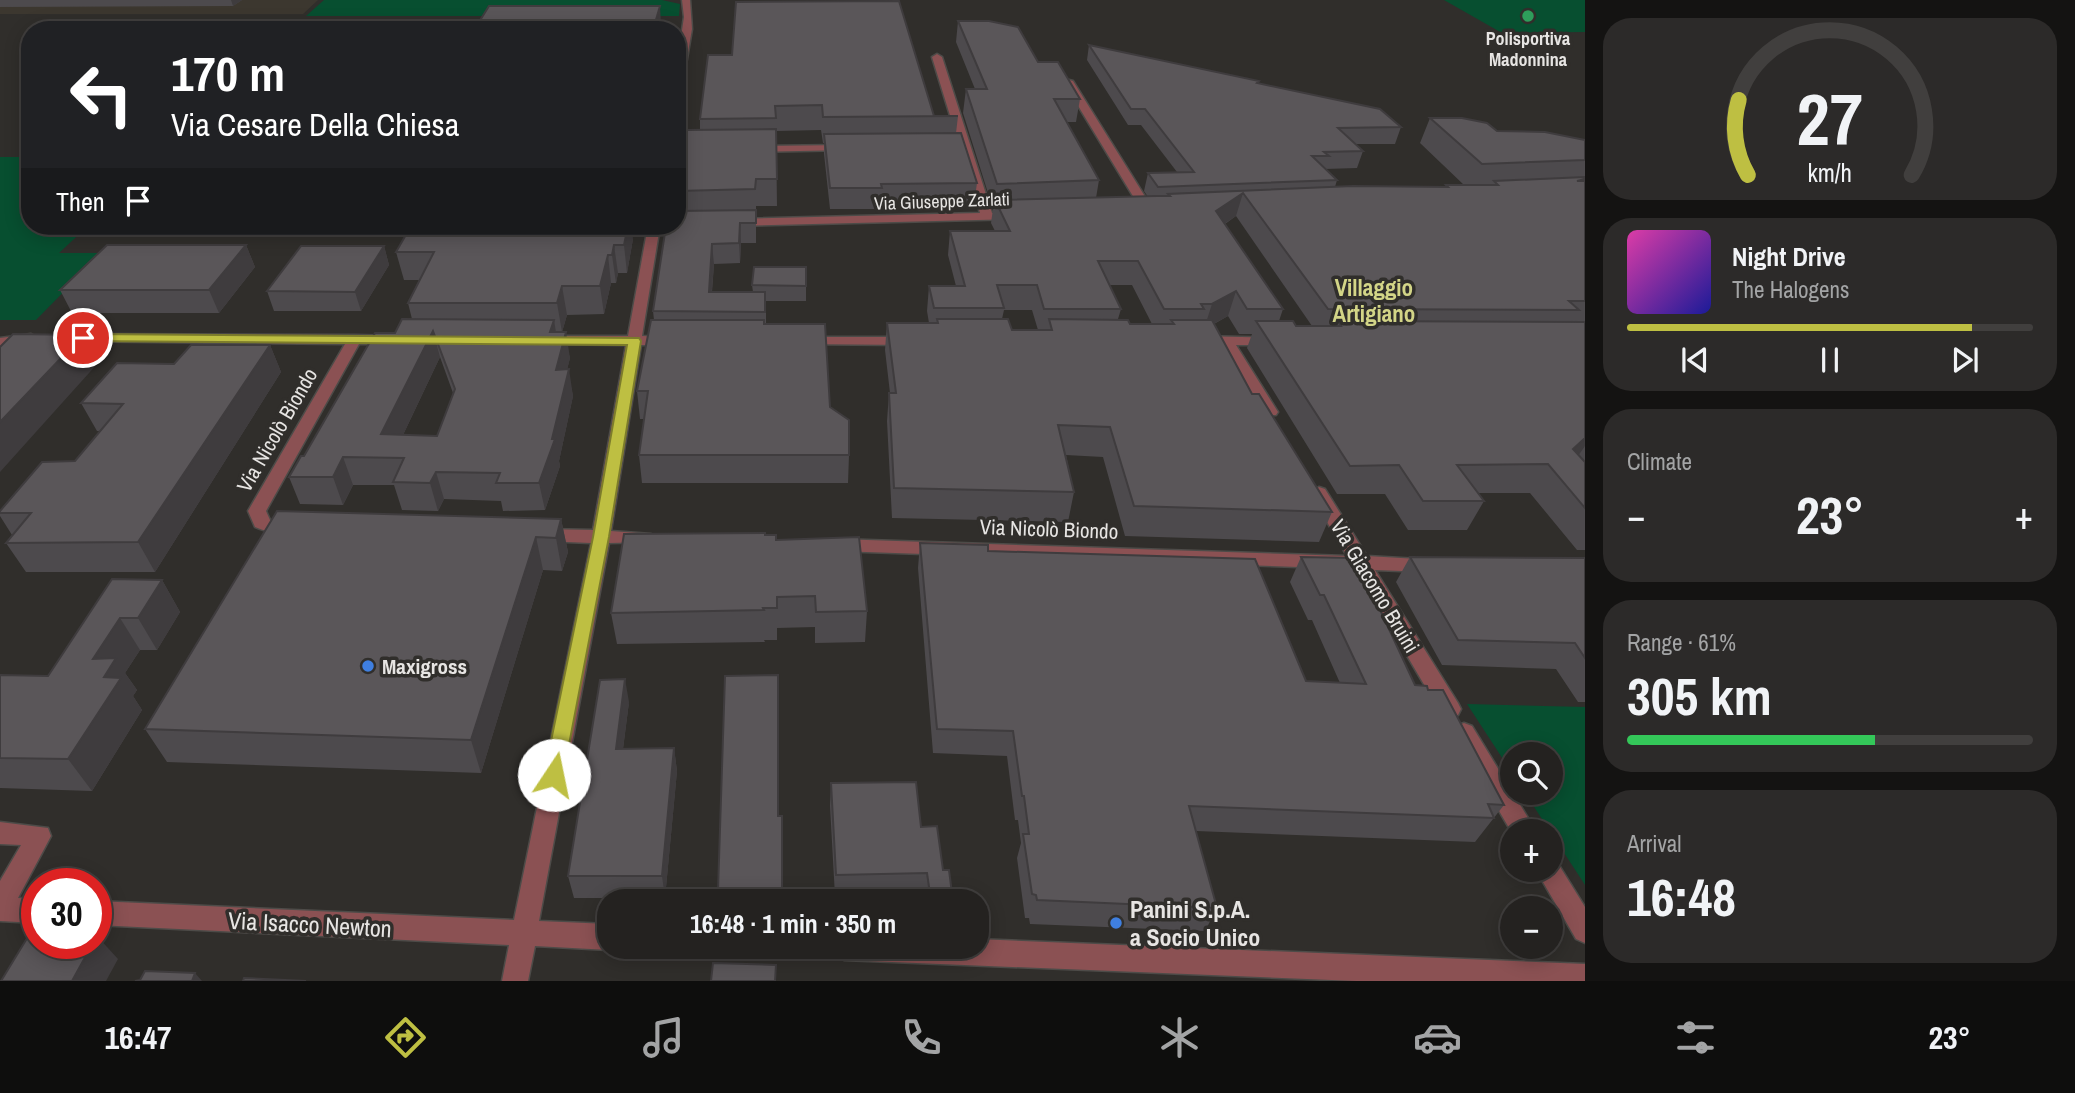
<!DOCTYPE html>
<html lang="en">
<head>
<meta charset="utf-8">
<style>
  :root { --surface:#242220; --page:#2c2a29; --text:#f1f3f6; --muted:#a3a4a5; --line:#413f3e; --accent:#bebf42 }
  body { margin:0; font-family:"Archivo Narrow",sans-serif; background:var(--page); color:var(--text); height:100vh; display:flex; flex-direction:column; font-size:26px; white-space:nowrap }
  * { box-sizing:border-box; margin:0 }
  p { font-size:23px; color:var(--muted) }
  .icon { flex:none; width:38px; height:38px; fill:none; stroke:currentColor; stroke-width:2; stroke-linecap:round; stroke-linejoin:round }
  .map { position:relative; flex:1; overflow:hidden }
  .side { display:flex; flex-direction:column; gap:18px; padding:18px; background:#141312; width:490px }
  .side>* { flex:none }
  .banner { position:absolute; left:21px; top:21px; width:665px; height:214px; border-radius:28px; box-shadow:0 4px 18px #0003,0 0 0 2px var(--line); background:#202124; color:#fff; overflow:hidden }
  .tools { position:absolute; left:1500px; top:742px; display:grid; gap:14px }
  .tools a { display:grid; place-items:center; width:63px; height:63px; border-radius:50%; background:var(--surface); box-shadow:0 4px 18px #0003,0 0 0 2px var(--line); font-size:35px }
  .speed { position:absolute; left:21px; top:868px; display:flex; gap:14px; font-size:35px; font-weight:700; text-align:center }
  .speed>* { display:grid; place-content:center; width:91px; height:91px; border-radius:50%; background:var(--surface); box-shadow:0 4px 18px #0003,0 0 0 2px var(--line); line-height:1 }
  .speed .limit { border:10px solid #d22; background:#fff; color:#111 }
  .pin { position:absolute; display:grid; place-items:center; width:60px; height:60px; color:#fff; margin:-30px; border:4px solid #fff; border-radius:50%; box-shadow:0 2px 7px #0007 }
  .me { position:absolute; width:77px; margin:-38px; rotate:11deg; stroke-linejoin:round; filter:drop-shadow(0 0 5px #0008) }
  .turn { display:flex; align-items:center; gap:24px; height:147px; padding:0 35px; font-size:32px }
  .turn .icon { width:91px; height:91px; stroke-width:2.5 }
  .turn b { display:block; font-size:49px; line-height:60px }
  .then { display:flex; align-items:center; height:66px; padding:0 35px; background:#0003; gap:14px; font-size:26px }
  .big { font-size:52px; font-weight:800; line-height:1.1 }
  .side .widget { flex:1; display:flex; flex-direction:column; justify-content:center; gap:10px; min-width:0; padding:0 24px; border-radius:28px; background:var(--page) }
  .side .dial { align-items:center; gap:0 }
  .dial svg { height:182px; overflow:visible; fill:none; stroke:var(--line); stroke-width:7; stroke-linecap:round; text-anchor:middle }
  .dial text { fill:var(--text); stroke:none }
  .song { display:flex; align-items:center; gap:21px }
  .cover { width:84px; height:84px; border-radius:10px; background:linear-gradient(135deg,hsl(320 70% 55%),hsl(240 70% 35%)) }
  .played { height:7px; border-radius:4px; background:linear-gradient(90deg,var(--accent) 85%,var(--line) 85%) }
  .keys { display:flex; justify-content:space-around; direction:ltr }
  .heat { display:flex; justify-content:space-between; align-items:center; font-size:38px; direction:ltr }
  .charge { height:10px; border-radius:5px; background:linear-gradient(90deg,#34c759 61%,var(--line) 0) }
  .trip { position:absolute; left:597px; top:889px; width:392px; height:70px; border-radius:28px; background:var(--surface); box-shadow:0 4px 18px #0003,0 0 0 2px var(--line); font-weight:800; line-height:70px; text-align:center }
  .menu { display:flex; height:112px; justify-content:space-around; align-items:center; background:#0e0e0d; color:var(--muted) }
  .menu .icon { width:49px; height:49px }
  .menu .on { color:var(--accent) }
  .menu b { font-size:32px; color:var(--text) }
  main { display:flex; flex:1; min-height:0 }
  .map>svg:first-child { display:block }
</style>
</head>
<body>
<main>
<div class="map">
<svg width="1585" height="981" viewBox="0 0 1585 981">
  <rect width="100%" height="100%" fill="#302e2b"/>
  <path fill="#3c372f" d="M0,0H318L303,14H0Z"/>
  <path fill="#074f30" d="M324,0H662L680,4L679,16H306Z
    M1444,0H1585V32L1502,33Z
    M0,157H30V226H88L59,253H102L36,320H0Z
    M1467,704L1585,707V885L1525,793H1550V754H1512V773Z"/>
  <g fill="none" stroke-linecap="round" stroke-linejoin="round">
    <defs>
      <path id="minor" d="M682,0H690L692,29L682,88L677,91V63L684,17Z
        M937,54L942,57L992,213L1017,212L1023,216L1021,219L729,226L727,223L733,219L980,213L932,57Z
        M1065,79L1073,81L1154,211L1152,214L1142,211L1063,81Z
        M846,145L851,148L850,150L755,152L750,149L755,146Z
        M677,147L706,146L711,149L706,152L677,153Z
        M648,226H660L642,336L668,337L675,341L668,345H641L611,531L651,534L653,538L651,542L609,543L539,921L609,924V947H616L609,950L535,946L528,981H502L509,945L96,925V901L514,920L591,543L543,541L537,539L534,535L537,531L543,529L593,530L626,345L545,344L538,340L545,336H628Z
        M31,334L38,338L36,341L0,346V338Z
        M62,334L355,335L395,336L402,340L395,344H359L266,511L270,520L297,523L300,527L297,531C284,535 268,533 255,527L248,511L345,344L57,341L55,338Z
        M1200,336L1278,338L1280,341L1278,344L1273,345H1236L1278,412L1276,415H1264L1222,345L1195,343L1193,340Z
        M804,337H909L916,341L909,345L799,344L797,341L799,338Z
        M1319,487L1325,489L1367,556L1435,560L1437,565L1435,570L1428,572L1375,570L1458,703L1461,709L1458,715L1450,718L1442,715L1356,569L837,551L830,550L828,545L830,540L837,539L1347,556L1310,493Z
        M1464,723L1472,726L1536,831L1512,833L1453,732L1456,726Z
        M0,822L48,828L51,836L18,898L37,899V923L0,921V881L21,845L0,844Z
        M1550,859L1557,862L1585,907V943L1576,939L1536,870H1550Z
        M976,939L1585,964V981H1356L844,960L835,956L831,947H976Z"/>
    </defs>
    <use href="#minor" stroke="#4d4b48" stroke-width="3"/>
    <use href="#minor" fill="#8b5153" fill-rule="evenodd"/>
  </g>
  <path fill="#4d4a4d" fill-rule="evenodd" d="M0,0H242L233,6L0,7Z
    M958,21L1038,62L1080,99L1076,122H1067L1099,180L1096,198L1148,197L1144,191L1148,173L1177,172L1141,125H1128L1087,60L1089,45L1259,81V83L1401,127L1395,144H1356L1363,151L1357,168L1325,169L1337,180L1335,187H1445L1446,185H1464L1420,143L1430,118L1497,131L1585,140V550H1577L1530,493H1478L1484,501L1467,530H1408L1385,494H1337L1247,348L1252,334H1239L1228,316L1214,324L1252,394L1332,512L1319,542L1125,536L1103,457L1066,455L1074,492L1068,522L892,518L887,421L889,393H890L885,350L887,323H929L927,311L929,286H956L948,255L950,231H995L991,223L993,209L963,113L966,89H975L956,42ZM1236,216L1312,326H1296L1279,321L1283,309L1225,224ZM1109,285H1132L1152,324H1130L1118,319L1121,309ZM1004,310H1032L1038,330H1012L1002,319Z
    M708,55L934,116H958L956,133L977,183L974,204L881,205V209H830L824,154V143H823L821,130L776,131L777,206H756V243H741L740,263L714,264L712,292H753L752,285L806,267V301H766V324L830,407L849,455L848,483H642L639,455L644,419H640L637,391L654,320L653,311L680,211L678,191L700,130V119Z
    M633,239L627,273H618L616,283H611L604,314L567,315L562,332L570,358L567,369L573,396L559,461L560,466L545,510L503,511L501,501L444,499L438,511L402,510L394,485H353L343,505L300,504L289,477L395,333L412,319L408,303L419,280H404L396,252ZM440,357L453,393L437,436L403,435Z
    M246,245L255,267L219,313H72L60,290Z
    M384,246L389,265L361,311H274L267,291Z
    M270,345L281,372L155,572H26L6,543L12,535L0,516V511L75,461L100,431H97L81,403L174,364Z
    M561,519L568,552L562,571L543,570L481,773L167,762L145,729Z
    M765,535L776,540L867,611L865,642L815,643V627L777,628V640H764L765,642L617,644L611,613Z
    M920,543L988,551L1306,681L1340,683L1312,620H1308L1290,582L1301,557L1415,685L1428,690L1504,805L1475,842L1196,831L1217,908L1205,931L1030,924L1029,918H1025L1017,858L1021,843L1018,820H1015L1007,756L933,753L918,568Z
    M1410,557L1585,558V702H1578L1556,669L1442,665L1396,582Z
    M162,580L180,612L157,650H140L125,673L137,690L133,696L142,710L92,791L0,788V675L48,676Z
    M629,702L623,749L674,748L677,771L665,898H574L568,876Z
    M831,783L921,827L943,870H949L953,901H925L924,895L835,896L830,806Z
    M778,816H782V901H719L718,890Z"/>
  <path fill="#3f3c3e" d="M231,0H242L233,6Z
    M660,6L661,24L660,30H653Z
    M1243,193L1236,216L1209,234L1216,211Z
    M740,223L741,243L740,263L739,243Z
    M626,226H632L633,239L627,273L624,245Z
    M712,244L714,264L710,313L709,292Z
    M246,245L255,267L219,313L209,290Z
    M614,245L618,273L616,283L612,255Z
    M384,246L389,265L361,311L355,292Z
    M608,255L611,283L604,314L600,286Z
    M562,286L567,315L562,332L557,303Z
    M1236,291L1228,316L1204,329L1212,304Z
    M554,320L558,345L550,332Z
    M433,331L440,357L392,458L381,434Z
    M566,332L570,358L561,396L556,370Z
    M83,335L98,363L0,472V422Z
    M270,345L281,372L155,572L138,542Z
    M569,369L573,396L559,461L560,466L545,510L539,483L552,439Z
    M1585,438V446L1578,456L1573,449Z
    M343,457L353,485L343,505L333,477Z
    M436,472L444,499L438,511L430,483Z
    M561,519L568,552L562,571L556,538Z
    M536,537L543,570L481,773L471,740Z
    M162,580L180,612L157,650L138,618Z
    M120,618L140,650L125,673L137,690L133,696L142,710L92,791L68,759L93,659Z
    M625,679L629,702L620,772L616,749Z
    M674,748L677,771L665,898L662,876Z
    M97,936L118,959L106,981H72L93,943H96Z
    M195,973L202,981H192Z"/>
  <path fill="#5a5659" stroke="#3f3c3e" stroke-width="2" fill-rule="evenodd" d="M899,1L934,116H958L823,117L822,105L775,106L776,118L700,119L708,55H732L736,2Z
    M489,6H660L653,30H474Z
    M958,21H989L1018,27L1038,62H1058L1080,99H1054L1099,180L997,184L966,89H987Z
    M1089,45L1259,81L1257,83L1380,109L1401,127L1338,128L1363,151L1324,152L1329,156H1312L1337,180L1158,187L1148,173L1194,172L1145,109H1131Z
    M1430,118H1462L1487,123L1497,131L1545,132L1585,140V160L1482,164Z
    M776,129L777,179H756L755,189L678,191L687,130Z
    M961,133L977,183L881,184L882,188H830L824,134Z
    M1585,177V179L1577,181H1585V301H1569L1579,310L1328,309L1243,193L1216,211L1283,309H1247L1236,291L1212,304H1201L1204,309H1164L1138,261H1098L1121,309H1044L1037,285H997L1004,308H934L929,286H965L950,231H1010L995,200L1156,196H1170L1168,194L1353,186L1448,187L1446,185H1498L1494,181Z
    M756,210V223H740L739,243L712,244L709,292H765V312L653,311L666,226H677V211Z
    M411,226H628L624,245H614L612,255H608L600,286H562L557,303H408L434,252H396Z
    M107,245H246L209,290H60Z
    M301,246H384L355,292L267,291Z
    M754,267H806V286L752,285Z
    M402,319L554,320L550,332H566L556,370L569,369L552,439H555L539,483H496L500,473L436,472L430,483L393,482L404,458L343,457L333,477H289L301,456H304L375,333H395ZM433,331L455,389L437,436L381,434Z
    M937,319H1008L1012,330H1052L1049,319L1128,320L1130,324H1174L1171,320H1212L1252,394H1259L1332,512L1134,506L1110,427L1058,425L1074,492L894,488L889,393H896L887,323H938Z
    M651,320H764V324H825L830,407L849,420V455H639L648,391H637Z
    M1256,321H1293L1296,326H1341L1338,321L1585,322V438L1573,449L1585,462V508L1548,464L1457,465L1484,501H1423L1399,465L1350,466Z
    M13,334L83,335L0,422V347Z
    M191,345H270L138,542L6,543L31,513H0V511L42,462L75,461L123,404L81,403L117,363L174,364Z
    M277,511L561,519L556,538L536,537L471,740L145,729Z
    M765,533V535H776V540L859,537L867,611L816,612L815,596L777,597V608H763L764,610L611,613L624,534Z
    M920,543L988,545V551L1255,559L1306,681L1366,684L1324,595H1320L1301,557L1356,558L1415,685L1427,686L1428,690H1443L1504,805L1488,804L1494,818L1189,806L1217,908L1037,900L1036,895L1032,894L1023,834H1029L1024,796H1022L1013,731L937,729Z
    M1410,557L1585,558V658L1575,643L1458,640Z
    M112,579L162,580L138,618H120L93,659L116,658L104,677L121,678L68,759L0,758V675L48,676Z
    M778,675V816H782V889L718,890L725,676Z
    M625,679L616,749L674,748L662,876H568L600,680Z
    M916,782L921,827L937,826L943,870H949L953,901H931L927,873L836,875L831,783Z
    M29,935H37V943H93L72,981H1Z
    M713,963L776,965L775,981H711Z
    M145,971L195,973L192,981H135L140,980Z
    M244,978L306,981H243Z"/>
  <path fill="#bebf42" stroke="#7c7c2b" stroke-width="2" d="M83,334L639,338L641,341L609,537L562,781L554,784L547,781L544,775L593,537L627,345L78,341V335Z"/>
  <circle fill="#2e9e5b" stroke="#302e2b" stroke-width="2.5" cx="1528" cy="16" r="7"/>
  <g fill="#3f7fe0" stroke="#302e2b" stroke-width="2.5">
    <circle cx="368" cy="666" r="7"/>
    <circle cx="1116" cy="923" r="7"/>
  </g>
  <g text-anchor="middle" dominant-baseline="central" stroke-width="7" stroke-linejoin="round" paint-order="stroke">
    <g font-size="18" font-weight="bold" fill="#e7e5e3" stroke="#302e2b">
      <text x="1528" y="38">Polisportiva<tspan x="1528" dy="21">Madonnina</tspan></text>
    </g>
    <g font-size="18" fill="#e7e5e3" stroke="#302e2b">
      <text transform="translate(942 201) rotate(-2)">Via Giuseppe Zarlati</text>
    </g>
    <g font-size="21" fill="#e7e5e3" stroke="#302e2b">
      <text transform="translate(277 430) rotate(-60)">Via Nicolò Biondo</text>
      <text transform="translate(1049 529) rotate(2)">Via Nicolò Biondo</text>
      <text transform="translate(1375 586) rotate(59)">Via Giacomo Bruini</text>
    </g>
    <g font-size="21" font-weight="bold" fill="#e7e5e3" stroke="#302e2b" text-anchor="start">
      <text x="382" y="666">Maxigross</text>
    </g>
    <g font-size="23" font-weight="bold" fill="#d3d587" stroke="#302e2b">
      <text x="1374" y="287">Villaggio<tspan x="1374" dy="26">Artigiano</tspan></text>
    </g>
    <g font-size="24" font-weight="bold" fill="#e7e5e3" stroke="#302e2b" text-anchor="start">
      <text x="1130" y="909">Panini S.p.A.<tspan x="1130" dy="28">a Socio Unico</tspan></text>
    </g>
    <g font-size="24" fill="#e7e5e3" stroke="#302e2b">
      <text transform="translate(310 924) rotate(3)">Via Isacco Newton</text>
    </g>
  </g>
</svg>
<div class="tools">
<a><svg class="icon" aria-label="search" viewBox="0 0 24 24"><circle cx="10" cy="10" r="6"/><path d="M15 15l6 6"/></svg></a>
<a>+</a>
<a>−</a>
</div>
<div class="speed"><div class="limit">30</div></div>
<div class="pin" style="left:83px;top:338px;background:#d93025"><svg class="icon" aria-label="arrive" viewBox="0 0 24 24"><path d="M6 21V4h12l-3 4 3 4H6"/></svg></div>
<svg class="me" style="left:554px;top:775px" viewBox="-20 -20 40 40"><circle r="19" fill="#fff"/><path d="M0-13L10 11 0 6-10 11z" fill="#bebf42"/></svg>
<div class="trip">16:48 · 1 min · 350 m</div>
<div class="banner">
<div class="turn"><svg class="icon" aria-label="left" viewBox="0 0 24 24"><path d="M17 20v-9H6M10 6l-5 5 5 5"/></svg><div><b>170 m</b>Via Cesare Della Chiesa</div></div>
<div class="then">Then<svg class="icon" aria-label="arrive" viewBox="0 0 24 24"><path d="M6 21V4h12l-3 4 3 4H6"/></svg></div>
</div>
</div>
<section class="side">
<div class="widget dial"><svg viewBox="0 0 100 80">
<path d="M14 69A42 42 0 1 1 86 69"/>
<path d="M14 69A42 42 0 0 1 10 36" stroke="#bebf42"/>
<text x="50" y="56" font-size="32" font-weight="700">27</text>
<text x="50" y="72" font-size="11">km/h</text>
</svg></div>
<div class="widget">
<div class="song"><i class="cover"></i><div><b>Night Drive</b><p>The Halogens</p></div></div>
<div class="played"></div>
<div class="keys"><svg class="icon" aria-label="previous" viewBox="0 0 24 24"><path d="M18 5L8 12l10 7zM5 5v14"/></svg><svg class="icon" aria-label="pause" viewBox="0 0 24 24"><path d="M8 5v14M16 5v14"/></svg><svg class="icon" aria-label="next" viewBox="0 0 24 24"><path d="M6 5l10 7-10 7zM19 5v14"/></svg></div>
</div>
<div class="widget"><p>Climate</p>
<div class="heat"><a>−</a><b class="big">23°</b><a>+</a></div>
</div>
<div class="widget"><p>Range · 61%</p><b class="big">305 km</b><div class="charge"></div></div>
<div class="widget"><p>Arrival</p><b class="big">16:48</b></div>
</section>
</main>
<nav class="menu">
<b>16:47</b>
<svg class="icon on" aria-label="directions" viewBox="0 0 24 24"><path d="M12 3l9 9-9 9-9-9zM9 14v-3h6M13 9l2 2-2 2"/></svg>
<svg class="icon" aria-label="music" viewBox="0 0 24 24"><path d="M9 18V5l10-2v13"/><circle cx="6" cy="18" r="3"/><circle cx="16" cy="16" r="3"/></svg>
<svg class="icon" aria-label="phone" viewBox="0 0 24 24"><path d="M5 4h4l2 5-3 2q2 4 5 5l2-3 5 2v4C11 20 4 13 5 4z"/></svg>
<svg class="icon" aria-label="climate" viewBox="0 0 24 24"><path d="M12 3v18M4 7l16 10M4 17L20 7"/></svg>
<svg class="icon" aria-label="car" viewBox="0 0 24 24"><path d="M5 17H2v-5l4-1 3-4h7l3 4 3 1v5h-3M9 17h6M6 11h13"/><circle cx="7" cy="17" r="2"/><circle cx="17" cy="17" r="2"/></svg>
<svg class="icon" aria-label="filters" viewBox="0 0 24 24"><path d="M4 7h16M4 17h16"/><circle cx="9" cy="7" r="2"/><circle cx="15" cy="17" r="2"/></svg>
<b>23°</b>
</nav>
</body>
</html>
